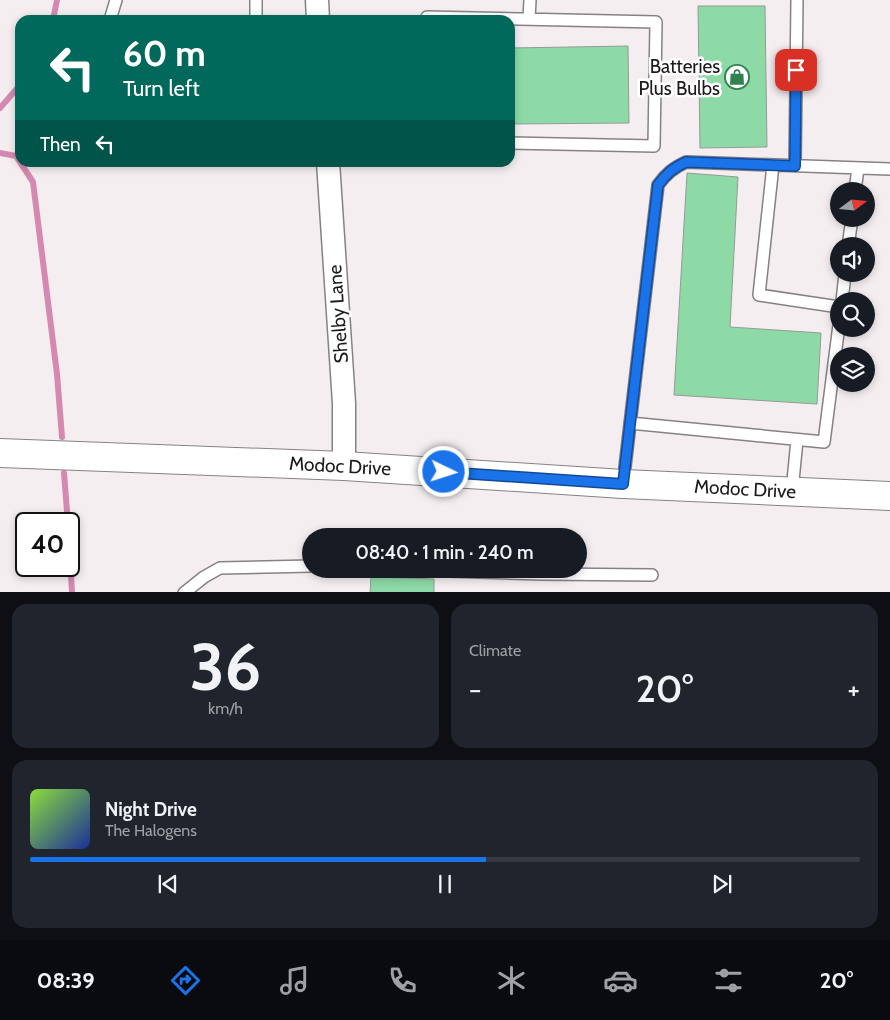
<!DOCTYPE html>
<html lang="en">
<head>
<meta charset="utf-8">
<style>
  :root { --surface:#171b24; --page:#20242c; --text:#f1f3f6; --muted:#9ea1a6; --line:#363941; --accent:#1a73e8 }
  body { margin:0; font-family:Cabin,sans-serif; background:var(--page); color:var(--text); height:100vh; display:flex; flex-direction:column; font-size:19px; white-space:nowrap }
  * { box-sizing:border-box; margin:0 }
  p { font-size:16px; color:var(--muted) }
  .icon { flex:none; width:28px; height:28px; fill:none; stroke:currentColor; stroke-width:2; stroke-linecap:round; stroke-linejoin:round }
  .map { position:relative; height:592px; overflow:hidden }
  .details { display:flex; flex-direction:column; gap:12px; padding:12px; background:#0d0f14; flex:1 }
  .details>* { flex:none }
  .banner { position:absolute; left:15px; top:15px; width:500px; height:152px; border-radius:15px; box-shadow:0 2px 8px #0003; background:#00695c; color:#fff; overflow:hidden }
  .needle { width:32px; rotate:74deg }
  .tools { position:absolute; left:830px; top:182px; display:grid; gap:10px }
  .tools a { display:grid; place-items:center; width:45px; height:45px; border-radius:50%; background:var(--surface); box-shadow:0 2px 8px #0003; font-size:25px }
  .speed { position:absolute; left:15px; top:512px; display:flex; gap:10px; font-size:25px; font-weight:700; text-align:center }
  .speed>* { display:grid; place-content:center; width:65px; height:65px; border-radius:50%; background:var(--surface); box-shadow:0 2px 8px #0003; line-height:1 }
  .speed .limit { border:2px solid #111; border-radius:8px; background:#fff; color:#111 }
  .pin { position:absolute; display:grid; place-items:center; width:42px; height:42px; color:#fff; margin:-21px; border-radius:10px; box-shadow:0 2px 8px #0006 }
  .me { position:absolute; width:55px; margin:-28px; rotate:94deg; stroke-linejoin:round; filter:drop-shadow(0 0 4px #0008) }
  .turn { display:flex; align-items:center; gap:18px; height:105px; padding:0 25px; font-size:22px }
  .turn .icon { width:65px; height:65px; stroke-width:2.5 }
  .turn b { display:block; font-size:35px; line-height:42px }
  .then { display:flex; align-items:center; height:48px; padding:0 25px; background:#0003; gap:10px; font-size:19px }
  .big { font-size:38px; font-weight:600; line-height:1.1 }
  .details .card { flex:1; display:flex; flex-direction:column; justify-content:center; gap:8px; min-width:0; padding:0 18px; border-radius:15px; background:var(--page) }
  .details .dial { align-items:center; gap:0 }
  .dial b { font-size:65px; line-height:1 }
  .song { display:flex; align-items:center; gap:15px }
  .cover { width:60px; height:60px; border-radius:8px; background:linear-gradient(135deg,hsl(90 70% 55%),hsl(230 70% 35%)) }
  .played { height:5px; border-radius:2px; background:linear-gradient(90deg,var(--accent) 55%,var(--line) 55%) }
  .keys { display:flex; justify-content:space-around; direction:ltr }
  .heat { display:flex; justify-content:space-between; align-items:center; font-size:28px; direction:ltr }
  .details .tiles { flex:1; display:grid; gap:12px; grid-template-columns:1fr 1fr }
  .card:last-child { grid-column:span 2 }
  .trip { position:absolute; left:302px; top:528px; width:285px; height:50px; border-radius:25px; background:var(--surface); box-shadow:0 2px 8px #0003; font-weight:600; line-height:50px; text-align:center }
  .menu { display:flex; height:80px; justify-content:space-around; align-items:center; background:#090b0e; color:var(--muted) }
  .menu .icon { width:35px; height:35px }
  .menu .current { color:var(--accent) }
  .menu b { font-size:22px; color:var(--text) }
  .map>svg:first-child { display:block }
</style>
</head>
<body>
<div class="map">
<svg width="890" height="593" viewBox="0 0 890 593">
  <rect width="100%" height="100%" fill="#f5eef1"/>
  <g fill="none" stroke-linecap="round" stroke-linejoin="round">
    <path stroke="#d689b0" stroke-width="6" d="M53,20L57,0
      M0,108L20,85
      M0,153L16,156L20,162
      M20,162L33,182L57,374L62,437
      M64,473L68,524
      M69,537L72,593"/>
  </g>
  <path fill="#8ddaa7" stroke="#949a96" d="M698,6H765L767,147L700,148Z
    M628,46L629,123L510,124V48Z
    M687,173L738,177L730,327L821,333L817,404L674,395Z
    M371,577L434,579V593H370Z"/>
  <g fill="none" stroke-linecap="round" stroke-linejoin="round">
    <defs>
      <path id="lane" d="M529,19L530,0
        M110,20L116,0
        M256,20V0
        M427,20V17L656,22L654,146L510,143
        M773,165L759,295L839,307
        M795,166L797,0
        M855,191L858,168
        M848,246L852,219
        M842,301L845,274
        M630,423L824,442L839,325
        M623,484L658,185C666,174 673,168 686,162L890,169
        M792,491L797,440
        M387,569L542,574L652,575
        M184,593L204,577L220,568L311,566"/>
      <path id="street" d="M317,0L318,20
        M328,162L344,403V466"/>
      <path id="secondary" d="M0,453L344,466L623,484L890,496"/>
    </defs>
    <use href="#lane" stroke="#878184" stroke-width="14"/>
    <use href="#street" stroke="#878184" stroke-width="25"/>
    <use href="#secondary" stroke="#878184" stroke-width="30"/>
    <use href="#lane" stroke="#fff" stroke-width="11"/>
    <use href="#street" stroke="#fff" stroke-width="22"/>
    <use href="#secondary" stroke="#fff" stroke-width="28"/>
  </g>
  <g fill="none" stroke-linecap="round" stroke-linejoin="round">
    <defs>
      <path id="route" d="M444,472L623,484L658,185C666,174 673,168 686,162L795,166L796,70"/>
    </defs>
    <use href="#route" stroke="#114b97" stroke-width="12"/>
    <use href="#route" stroke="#1a73e8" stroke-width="9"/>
  </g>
  <defs>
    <symbol id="shop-ring" viewBox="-11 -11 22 22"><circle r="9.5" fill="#fff" stroke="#318151" stroke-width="1.5"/><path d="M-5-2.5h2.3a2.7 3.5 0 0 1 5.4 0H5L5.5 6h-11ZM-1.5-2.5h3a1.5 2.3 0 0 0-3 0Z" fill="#318151"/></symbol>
  </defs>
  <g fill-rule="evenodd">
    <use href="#shop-ring" x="723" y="63" width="28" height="28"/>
  </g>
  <g text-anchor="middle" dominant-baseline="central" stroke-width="5" stroke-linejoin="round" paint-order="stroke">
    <g font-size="19" fill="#1c1a1b" stroke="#fff" text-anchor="end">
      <text x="720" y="66">Batteries<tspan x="720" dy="22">Plus Bulbs</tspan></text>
    </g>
    <g font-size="19" fill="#1c1a1b" stroke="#fff">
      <text transform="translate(338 314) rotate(-94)">Shelby Lane</text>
      <text transform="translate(340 466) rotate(3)">Modoc Drive</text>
      <text transform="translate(745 489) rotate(3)">Modoc Drive</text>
    </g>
  </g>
</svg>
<div class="tools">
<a><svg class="needle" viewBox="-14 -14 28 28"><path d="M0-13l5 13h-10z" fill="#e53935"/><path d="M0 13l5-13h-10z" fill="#9ea1a6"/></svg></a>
<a><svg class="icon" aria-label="sound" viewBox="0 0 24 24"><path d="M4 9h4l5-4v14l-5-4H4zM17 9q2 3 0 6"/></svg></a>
<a><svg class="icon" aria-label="search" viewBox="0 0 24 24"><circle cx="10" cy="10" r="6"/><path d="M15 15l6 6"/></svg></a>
<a><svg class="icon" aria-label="layers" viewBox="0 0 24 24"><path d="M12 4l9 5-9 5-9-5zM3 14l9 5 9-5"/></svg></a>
</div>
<div class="speed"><div class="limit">40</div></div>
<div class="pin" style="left:796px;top:70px;background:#d93025"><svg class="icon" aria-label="arrive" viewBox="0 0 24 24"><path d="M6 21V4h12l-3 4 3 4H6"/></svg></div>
<svg class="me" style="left:444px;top:472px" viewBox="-20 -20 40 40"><circle r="17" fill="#1a73e8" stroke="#fff" stroke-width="3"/><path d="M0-11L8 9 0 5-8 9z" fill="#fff"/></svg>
<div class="trip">08:40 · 1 min · 240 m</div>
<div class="banner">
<div class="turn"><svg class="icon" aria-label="left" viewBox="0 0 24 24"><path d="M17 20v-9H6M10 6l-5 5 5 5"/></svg><div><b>60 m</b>Turn left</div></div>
<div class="then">Then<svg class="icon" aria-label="left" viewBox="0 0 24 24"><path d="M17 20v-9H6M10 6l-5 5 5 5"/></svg></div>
</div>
</div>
<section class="details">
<div class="tiles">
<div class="card dial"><b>36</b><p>km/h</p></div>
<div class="card"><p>Climate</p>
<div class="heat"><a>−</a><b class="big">20°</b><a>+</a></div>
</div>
<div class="card">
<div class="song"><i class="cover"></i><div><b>Night Drive</b><p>The Halogens</p></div></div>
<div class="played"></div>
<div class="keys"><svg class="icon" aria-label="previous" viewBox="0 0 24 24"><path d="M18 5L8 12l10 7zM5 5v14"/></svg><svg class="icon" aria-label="pause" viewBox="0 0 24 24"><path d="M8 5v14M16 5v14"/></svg><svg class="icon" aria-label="next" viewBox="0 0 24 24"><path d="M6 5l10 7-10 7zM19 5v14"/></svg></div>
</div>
</div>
</section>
<nav class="menu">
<b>08:39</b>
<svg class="icon current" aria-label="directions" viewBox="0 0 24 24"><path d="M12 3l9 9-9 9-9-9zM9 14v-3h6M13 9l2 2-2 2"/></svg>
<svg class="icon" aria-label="music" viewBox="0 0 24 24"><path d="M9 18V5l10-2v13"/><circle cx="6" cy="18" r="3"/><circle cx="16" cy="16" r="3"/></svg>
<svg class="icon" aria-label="phone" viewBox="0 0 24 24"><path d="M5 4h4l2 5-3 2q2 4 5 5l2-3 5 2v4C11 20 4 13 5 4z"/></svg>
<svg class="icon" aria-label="climate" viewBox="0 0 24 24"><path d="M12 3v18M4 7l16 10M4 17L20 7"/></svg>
<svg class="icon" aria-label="car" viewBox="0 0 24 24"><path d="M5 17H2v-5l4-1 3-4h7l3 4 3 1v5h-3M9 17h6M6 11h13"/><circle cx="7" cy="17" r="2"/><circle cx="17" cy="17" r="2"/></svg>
<svg class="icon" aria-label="filters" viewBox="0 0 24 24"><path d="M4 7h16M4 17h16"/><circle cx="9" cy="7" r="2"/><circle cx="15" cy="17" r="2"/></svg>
<b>20°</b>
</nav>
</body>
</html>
